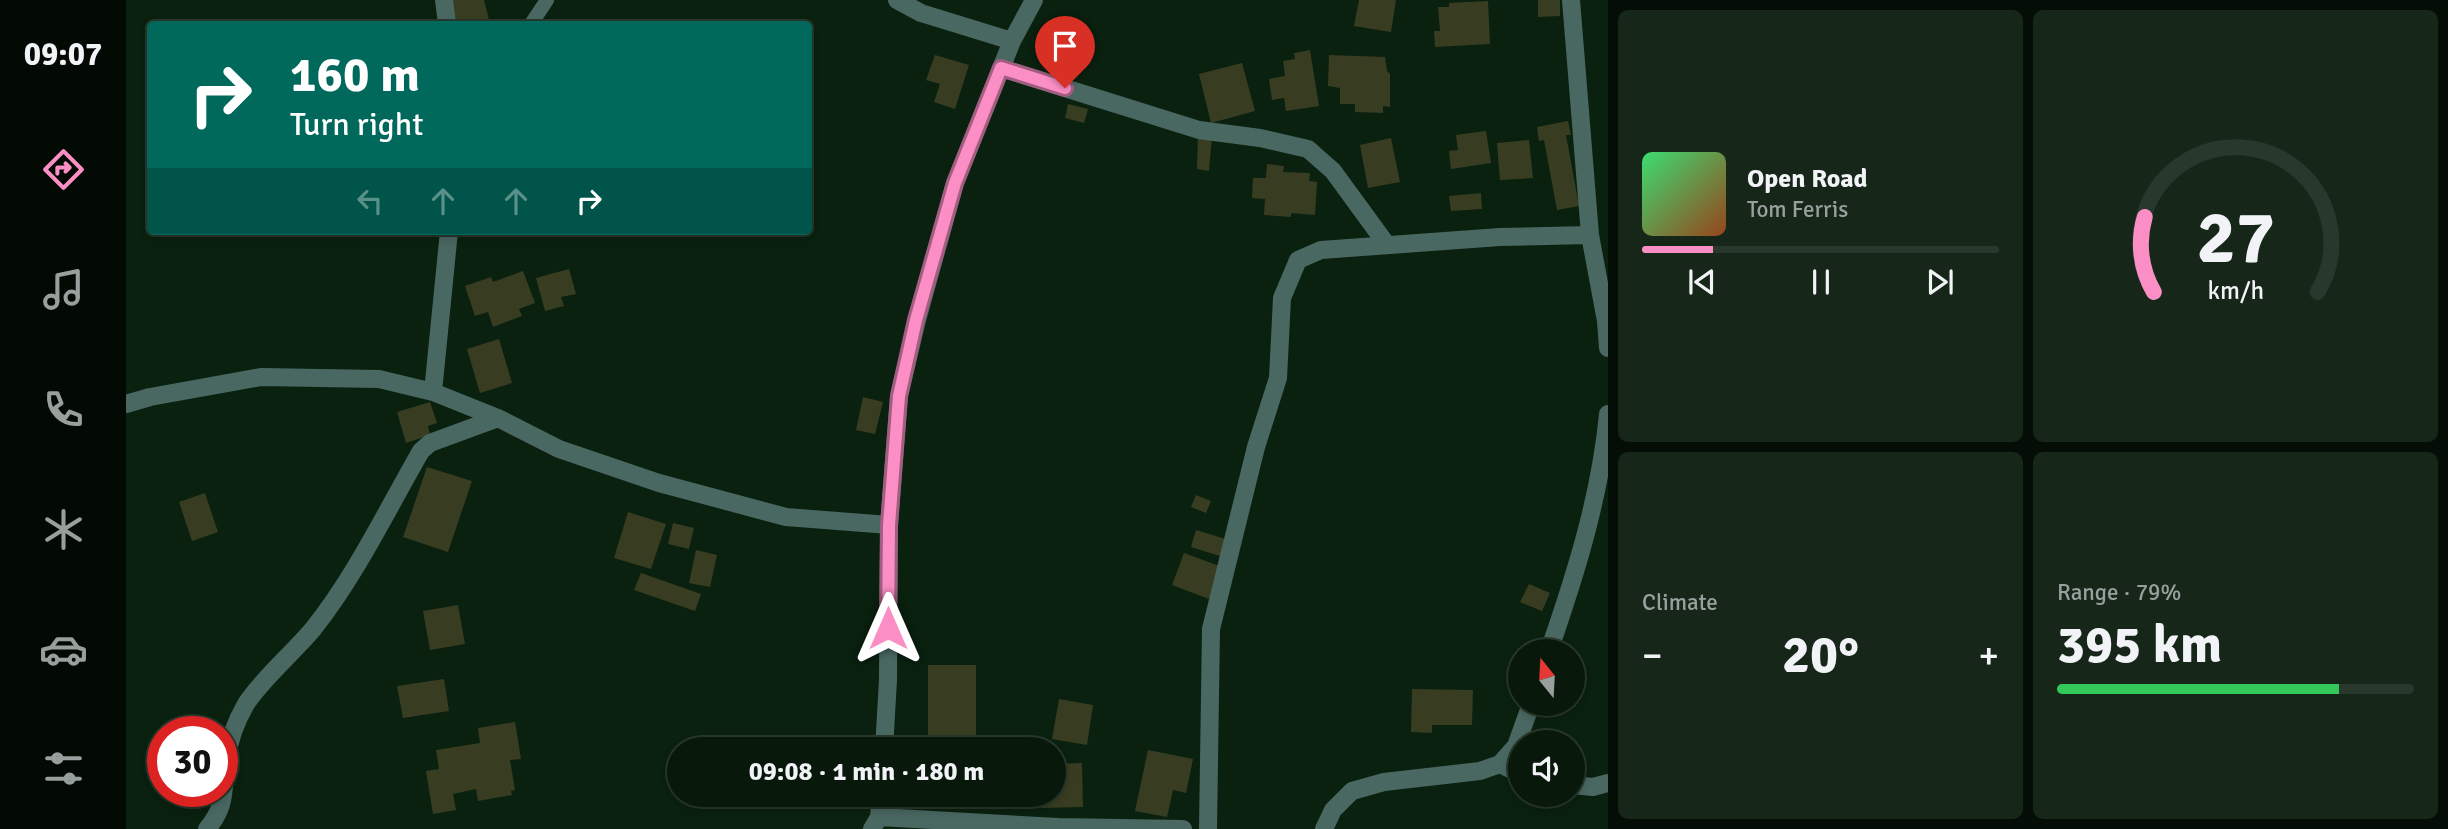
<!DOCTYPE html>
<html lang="en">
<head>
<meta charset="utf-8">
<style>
  :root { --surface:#08190b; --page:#162619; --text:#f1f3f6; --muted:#98a09d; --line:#29382c; --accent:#fb8fc5 }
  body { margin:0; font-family:Signika,sans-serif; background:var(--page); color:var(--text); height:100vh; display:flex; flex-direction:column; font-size:26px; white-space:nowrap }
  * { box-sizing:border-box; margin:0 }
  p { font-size:23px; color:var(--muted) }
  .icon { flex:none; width:38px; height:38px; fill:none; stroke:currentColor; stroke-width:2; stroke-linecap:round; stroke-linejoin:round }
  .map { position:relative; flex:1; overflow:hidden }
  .details { display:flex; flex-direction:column; gap:10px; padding:10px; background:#040e06; width:840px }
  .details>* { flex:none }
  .top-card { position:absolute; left:21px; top:21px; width:665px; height:214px; border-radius:7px; box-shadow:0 4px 10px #0003,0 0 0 2px var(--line); background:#00695c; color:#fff; overflow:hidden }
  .needle { width:46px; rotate:342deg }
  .buttons { position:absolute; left:1382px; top:639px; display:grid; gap:14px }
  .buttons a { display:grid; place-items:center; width:77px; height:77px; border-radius:50%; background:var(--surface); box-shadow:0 4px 10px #0003,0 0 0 2px var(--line); font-size:35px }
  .speed { position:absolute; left:21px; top:716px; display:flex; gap:14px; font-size:35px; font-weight:700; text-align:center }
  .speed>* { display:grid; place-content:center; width:91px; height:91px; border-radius:50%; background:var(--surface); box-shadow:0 4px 10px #0003,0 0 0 2px var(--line); line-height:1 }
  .speed .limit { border:10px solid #d22; background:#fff; color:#111 }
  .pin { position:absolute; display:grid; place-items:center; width:60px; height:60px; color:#fff; margin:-72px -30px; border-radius:50% 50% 50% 0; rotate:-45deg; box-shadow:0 0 7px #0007 }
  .pin .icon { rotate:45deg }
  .me { position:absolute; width:77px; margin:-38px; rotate:0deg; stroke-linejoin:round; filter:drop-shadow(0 0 5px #0008) }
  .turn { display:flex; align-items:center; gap:24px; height:147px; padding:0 28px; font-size:32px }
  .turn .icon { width:91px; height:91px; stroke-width:2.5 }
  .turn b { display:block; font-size:49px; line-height:60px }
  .lanes { display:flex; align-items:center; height:66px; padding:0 28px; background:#0003; justify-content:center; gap:35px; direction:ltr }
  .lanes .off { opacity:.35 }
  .big { font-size:52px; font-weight:700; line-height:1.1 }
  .details .widget { flex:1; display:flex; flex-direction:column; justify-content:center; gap:10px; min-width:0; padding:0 24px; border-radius:10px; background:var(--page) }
  .details .dial { align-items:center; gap:0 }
  .dial svg { height:182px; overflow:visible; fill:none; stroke:var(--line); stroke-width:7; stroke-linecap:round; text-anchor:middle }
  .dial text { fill:var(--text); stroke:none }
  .song { display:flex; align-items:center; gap:21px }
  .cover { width:84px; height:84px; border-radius:10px; background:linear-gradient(135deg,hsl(140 70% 55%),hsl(20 70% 35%)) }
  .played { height:7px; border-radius:4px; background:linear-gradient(90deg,var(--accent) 20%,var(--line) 20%) }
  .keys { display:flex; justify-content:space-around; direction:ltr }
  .heat { display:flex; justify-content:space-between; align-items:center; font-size:38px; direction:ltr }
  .charge { height:10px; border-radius:5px; background:linear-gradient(90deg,#34c759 79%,var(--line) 0) }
  .details .tiles { flex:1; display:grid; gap:10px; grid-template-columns:repeat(2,1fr) }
  .trip { position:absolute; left:541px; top:737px; width:399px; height:70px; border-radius:35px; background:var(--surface); box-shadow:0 4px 10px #0003,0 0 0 2px var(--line); font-weight:700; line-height:70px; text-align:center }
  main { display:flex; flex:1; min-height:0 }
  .dock { display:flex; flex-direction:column; width:126px; justify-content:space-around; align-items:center; background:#030a04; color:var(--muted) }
  .dock .icon { width:49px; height:49px }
  .dock .selected { color:var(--accent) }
  .dock b { font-size:32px; color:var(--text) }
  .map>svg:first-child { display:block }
</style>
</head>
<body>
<main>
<nav class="dock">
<b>09:07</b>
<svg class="icon selected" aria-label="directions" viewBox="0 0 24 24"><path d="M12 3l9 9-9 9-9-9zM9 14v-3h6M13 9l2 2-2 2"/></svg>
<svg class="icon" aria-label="music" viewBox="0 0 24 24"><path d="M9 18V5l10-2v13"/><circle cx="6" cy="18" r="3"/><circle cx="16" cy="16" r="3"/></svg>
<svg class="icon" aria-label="phone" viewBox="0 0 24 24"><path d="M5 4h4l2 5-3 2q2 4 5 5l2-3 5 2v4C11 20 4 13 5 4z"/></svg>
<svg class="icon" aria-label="climate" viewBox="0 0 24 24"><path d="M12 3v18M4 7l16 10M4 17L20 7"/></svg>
<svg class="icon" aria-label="car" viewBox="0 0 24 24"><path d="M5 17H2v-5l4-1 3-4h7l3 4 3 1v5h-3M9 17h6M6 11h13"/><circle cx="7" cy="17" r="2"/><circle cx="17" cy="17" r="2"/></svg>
<svg class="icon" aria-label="filters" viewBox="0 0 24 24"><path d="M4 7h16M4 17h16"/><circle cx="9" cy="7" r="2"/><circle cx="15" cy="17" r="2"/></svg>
</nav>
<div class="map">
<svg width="1482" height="829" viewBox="0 0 1482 829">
  <rect width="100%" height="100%" fill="#0a210f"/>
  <path fill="#383d22" d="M323,0H358L364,24H329Z
    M1233,0H1270L1265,32L1228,26Z
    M1412,0H1434V16L1412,17Z
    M1362,1L1364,44L1309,47L1308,31H1314L1312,7H1323V3Z
    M1184,50L1193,106L1160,111L1158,98L1146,100L1143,79L1159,76L1157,61L1169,59L1168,53Z
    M809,55L843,65L829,109L808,102L814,84L800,80Z
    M1203,55L1259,57L1261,71L1264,74V107L1257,106V113L1229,112V104H1214V88L1202,86Z
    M1116,63L1129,111L1085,123L1073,74Z
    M942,104L962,109L958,123L939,118Z
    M1442,121L1445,135H1440L1453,206L1431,210L1418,140L1413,141L1411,127Z
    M1360,131L1365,163L1325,169L1323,151L1332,150L1330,135Z
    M1072,134L1086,136L1083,171L1071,169Z
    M1265,138L1274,182L1242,188L1234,145Z
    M1403,140L1407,178L1374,180L1371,143Z
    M1141,164L1158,166L1157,172L1184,173L1183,181L1191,182L1189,215L1165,213V217L1138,215L1139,199L1126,198L1127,178H1140Z
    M1355,193L1356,209L1325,211L1323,196Z
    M443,269L450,294L435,297L438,306L419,311L410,278Z
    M397,271L409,303L393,309L396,316L367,327L362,312L349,316L339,286L365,277L367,282Z
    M373,339L386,383L354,393L341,349Z
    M737,397L757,402L749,434L730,430Z
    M304,402L311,423L302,426L304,435L280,443L271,412Z
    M301,467L346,481L322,552L277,537Z
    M79,493L92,532L66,541L53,502Z
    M1070,495L1085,501L1080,513L1065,507Z
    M502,512L540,524L525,569L488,558Z
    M547,523L568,528L563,549L542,544Z
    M1070,530L1103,540L1097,557L1065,547Z
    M570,550L591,555L584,587L563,583Z
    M1058,553L1096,567L1083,599L1046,585Z
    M515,573L575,594L569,611L508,590Z
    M1403,584L1424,593L1416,611L1394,602Z
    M332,605L339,644L304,650L297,611Z
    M802,665H850V748H802Z
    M318,679L323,711L277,718L271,686Z
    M1286,689L1347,690L1346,725H1306V733L1285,732Z
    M933,699L967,705L961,745L926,739Z
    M389,722L395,759L384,760L389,790L385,791L386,795L352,801L350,789L327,794L330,810L307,814L300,771L313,769L310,750L354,743L352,728Z
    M1022,750L1067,759L1060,793L1047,790L1041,817L1009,811Z
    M956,763L957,807L915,808V794H928V764Z"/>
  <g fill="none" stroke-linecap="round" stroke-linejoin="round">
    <path stroke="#4a6862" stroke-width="14" d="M405,24L421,0"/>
    <path stroke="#4a6862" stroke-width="18" d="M318,0L321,24
      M771,0L795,13L886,41
      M1445,0L1464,235L1480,321L1482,348
      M875,68L1073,130L1134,138L1182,149L1207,171L1261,245
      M307,392L323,231
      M0,404L24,397L135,377L253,379L307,392L372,418L433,449L533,483L660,517L763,525
      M1423,651C1450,573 1474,497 1482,414
      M758,749L762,680L763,525L773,396L791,320L829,183L886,41L908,0
      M1374,764L1395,774
      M1447,785L1467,787L1482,783
      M753,817L932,827L1057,829
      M81,829C102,804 96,788 101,759C103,740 110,721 120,704C135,680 168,652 187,629C230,575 261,510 295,451L304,443L372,418
      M746,829L753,817L755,794
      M1082,829L1085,629L1130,447L1152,378L1156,298L1172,260L1195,250L1374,237L1464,235
      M1198,829L1207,810L1226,791L1258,782L1354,771L1374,764L1390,746L1405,704"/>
  </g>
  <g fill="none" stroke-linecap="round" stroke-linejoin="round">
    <defs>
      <path id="route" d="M762,628L763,525L773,396L790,320L829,183L875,68L939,88"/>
    </defs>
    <use href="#route" stroke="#a35d80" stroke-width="18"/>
    <use href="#route" stroke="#fb8fc5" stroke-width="12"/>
  </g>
</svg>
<div class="buttons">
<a><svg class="needle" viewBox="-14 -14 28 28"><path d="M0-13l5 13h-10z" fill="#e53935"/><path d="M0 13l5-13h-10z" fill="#98a09d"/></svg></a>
<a><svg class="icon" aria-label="sound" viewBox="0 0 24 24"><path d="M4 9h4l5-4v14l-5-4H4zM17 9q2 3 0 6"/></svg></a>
</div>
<div class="speed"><div class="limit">30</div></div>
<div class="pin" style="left:939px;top:88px;background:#d93025"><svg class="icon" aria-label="arrive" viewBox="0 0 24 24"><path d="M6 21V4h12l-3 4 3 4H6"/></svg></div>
<svg class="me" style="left:762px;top:628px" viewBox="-20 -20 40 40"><path d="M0-17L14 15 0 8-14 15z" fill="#fb8fc5" stroke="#fff" stroke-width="4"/></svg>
<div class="trip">09:08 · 1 min · 180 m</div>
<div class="top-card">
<div class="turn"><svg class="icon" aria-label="right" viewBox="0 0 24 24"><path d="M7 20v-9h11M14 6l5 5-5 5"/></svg><div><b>160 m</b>Turn right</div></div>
<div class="lanes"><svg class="icon off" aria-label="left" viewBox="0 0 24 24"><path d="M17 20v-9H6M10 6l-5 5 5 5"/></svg><svg class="icon off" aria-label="ahead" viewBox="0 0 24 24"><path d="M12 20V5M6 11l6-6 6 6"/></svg><svg class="icon off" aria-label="ahead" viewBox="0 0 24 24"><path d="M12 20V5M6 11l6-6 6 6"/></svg><svg class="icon" aria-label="right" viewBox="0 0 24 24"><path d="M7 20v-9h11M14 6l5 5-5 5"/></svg></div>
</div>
</div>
<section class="details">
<div class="tiles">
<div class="widget">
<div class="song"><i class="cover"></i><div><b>Open Road</b><p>Tom Ferris</p></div></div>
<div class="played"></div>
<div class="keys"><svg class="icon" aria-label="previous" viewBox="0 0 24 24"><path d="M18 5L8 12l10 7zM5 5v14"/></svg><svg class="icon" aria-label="pause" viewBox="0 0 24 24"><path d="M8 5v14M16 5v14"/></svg><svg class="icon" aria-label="next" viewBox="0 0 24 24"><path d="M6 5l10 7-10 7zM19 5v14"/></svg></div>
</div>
<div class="widget dial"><svg viewBox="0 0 100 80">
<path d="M14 69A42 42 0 1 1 86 69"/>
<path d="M14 69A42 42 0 0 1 10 36" stroke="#fb8fc5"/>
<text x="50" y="56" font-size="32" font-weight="700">27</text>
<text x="50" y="72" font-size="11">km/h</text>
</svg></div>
<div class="widget"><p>Climate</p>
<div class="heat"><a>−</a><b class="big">20°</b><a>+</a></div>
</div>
<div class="widget"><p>Range · 79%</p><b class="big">395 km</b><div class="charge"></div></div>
</div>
</section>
</main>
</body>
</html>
